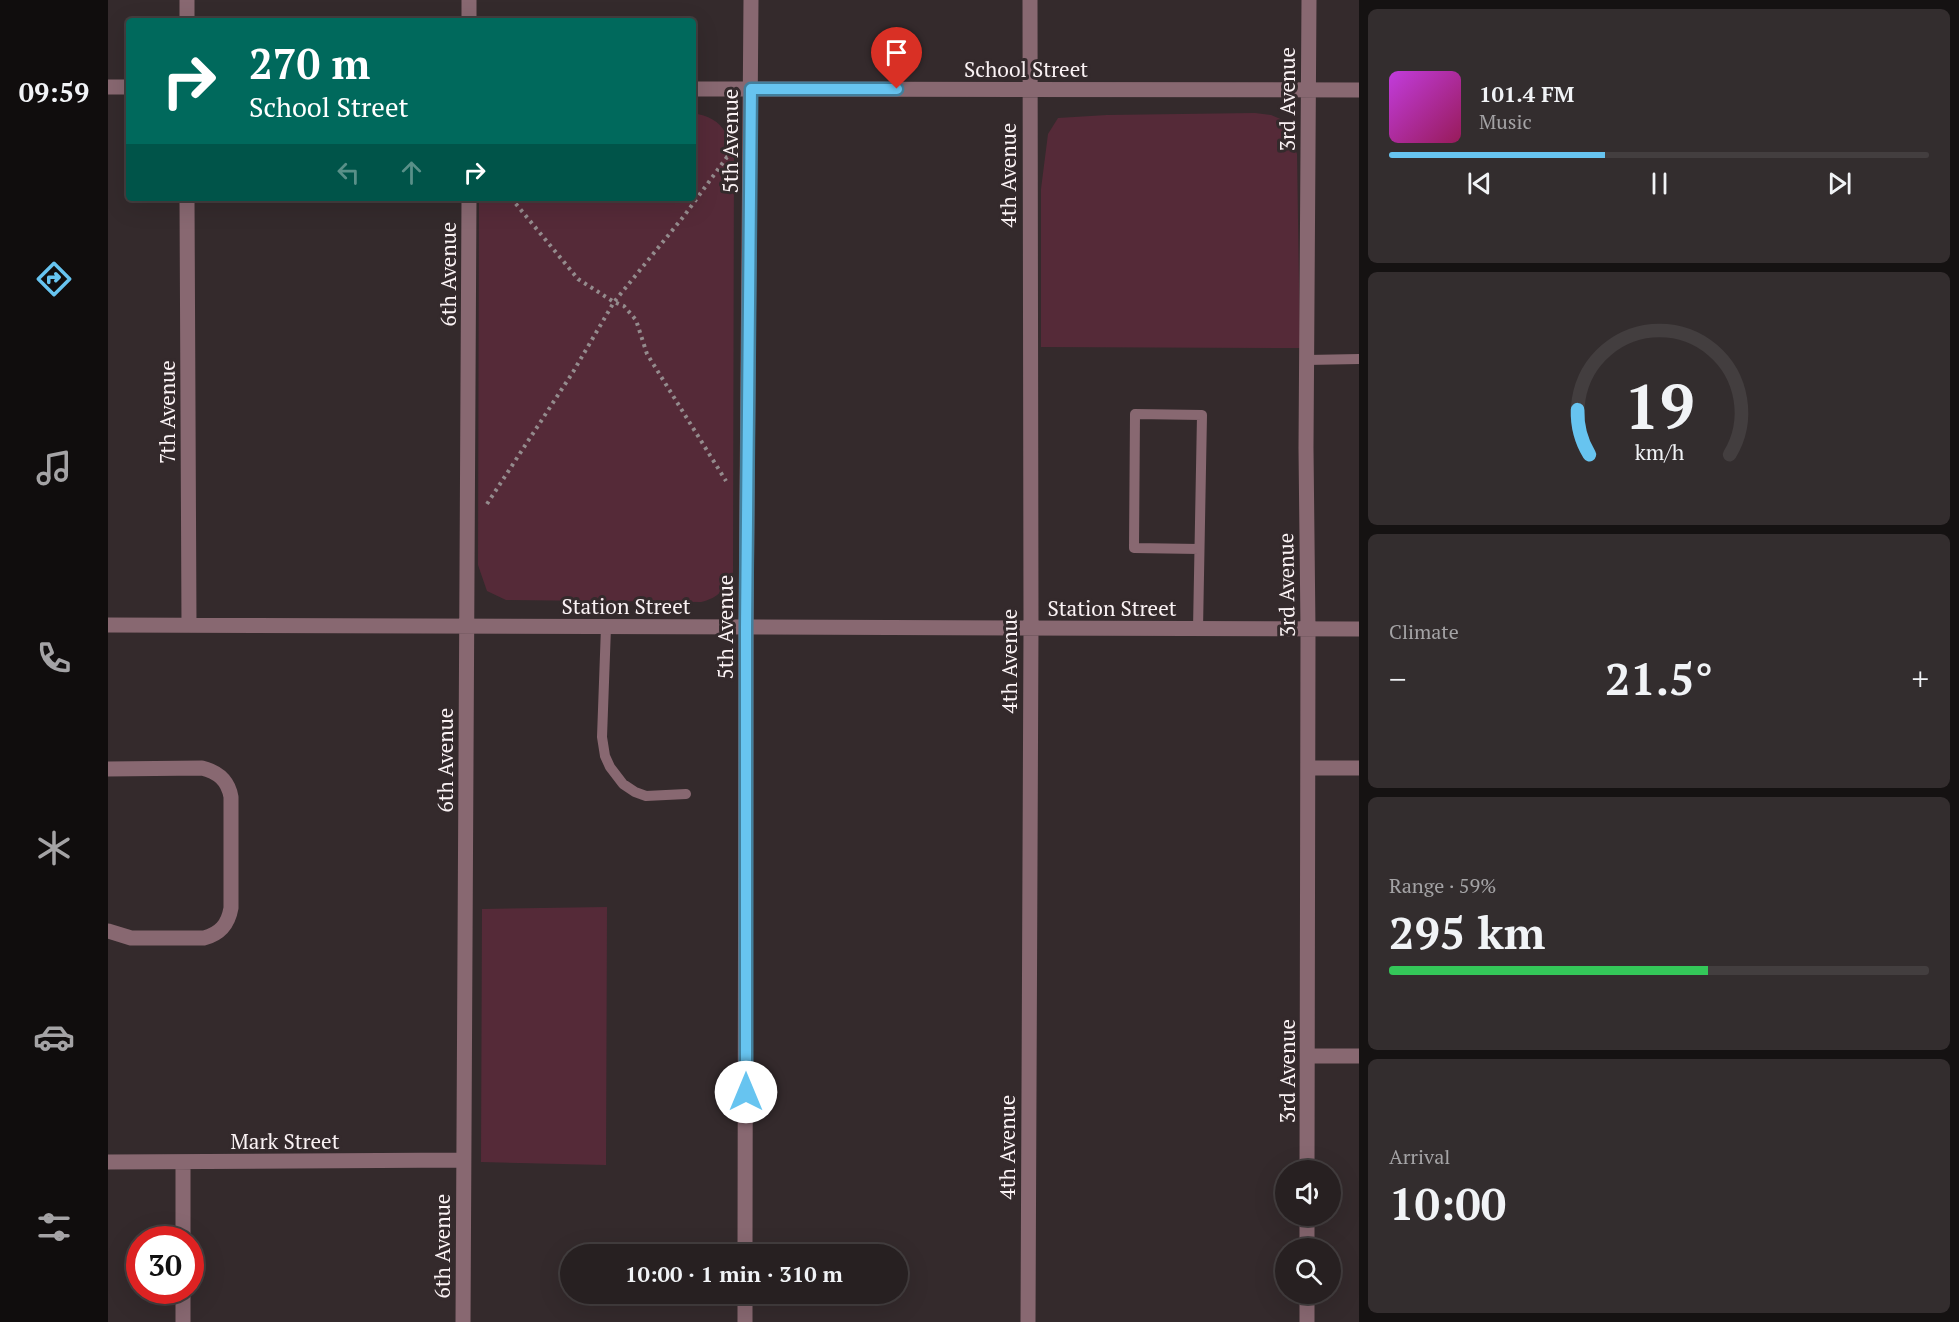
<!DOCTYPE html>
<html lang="en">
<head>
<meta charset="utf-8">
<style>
  :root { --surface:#272021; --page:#332d2e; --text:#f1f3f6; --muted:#a4a3a5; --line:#433e3f; --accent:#67c4f0 }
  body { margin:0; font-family:"PT Serif",serif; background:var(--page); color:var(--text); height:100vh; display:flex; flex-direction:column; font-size:22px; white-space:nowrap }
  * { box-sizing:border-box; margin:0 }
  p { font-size:20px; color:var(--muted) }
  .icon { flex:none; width:33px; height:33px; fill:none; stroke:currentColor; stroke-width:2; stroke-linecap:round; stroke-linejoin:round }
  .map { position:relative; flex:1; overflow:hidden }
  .side { display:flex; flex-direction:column; gap:9px; padding:9px; background:#151212; width:600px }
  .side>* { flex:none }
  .guide { position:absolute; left:18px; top:18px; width:570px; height:183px; border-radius:6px; box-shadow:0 6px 24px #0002,0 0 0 2px var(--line); background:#00695c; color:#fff; overflow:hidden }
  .tools { position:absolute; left:1167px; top:1160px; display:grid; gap:12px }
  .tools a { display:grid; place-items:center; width:66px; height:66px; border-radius:50%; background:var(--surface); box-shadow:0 6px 24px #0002,0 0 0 2px var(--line); font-size:30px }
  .speed { position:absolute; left:18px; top:1226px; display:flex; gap:12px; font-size:30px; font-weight:700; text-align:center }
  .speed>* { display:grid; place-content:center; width:78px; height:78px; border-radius:50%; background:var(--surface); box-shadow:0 6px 24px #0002,0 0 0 2px var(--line); line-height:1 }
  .speed .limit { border:9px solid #d22; background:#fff; color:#111 }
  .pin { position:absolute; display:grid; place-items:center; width:51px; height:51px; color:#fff; margin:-62px -26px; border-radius:50% 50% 50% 0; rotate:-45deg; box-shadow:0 0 6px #0007 }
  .pin .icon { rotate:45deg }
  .me { position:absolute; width:66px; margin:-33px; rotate:0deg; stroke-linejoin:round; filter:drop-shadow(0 0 4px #0008) }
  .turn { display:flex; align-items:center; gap:21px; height:126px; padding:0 24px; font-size:27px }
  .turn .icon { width:78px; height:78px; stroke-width:2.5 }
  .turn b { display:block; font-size:42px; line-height:51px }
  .lanes { display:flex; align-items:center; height:57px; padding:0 24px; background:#0003; justify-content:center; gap:30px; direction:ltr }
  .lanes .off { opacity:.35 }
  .big { font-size:45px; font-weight:600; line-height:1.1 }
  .side .widget { flex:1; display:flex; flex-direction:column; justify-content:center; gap:9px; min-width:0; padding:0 21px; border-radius:9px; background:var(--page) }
  .side .dial { align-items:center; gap:0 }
  .dial svg { height:156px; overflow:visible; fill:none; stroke:var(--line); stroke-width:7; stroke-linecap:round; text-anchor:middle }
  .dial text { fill:var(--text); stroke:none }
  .song { display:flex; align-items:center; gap:18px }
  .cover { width:72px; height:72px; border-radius:9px; background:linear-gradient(135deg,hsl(290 70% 55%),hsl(330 70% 35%)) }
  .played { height:6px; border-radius:3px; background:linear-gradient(90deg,var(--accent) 40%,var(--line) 40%) }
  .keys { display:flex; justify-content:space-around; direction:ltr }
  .heat { display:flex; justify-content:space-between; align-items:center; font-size:33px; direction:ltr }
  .charge { height:9px; border-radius:4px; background:linear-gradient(90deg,#34c759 59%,var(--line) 0) }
  .trip { position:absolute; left:452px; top:1244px; width:348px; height:60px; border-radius:30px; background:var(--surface); box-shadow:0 6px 24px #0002,0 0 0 2px var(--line); font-weight:600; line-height:60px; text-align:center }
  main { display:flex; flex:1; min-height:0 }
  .menu { display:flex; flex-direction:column; width:108px; justify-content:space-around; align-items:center; background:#100d0d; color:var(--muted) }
  .menu .icon { width:42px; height:42px }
  .menu .selected { color:var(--accent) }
  .menu b { font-size:27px; color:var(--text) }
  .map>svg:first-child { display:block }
</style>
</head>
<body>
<main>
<nav class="menu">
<b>09:59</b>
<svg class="icon selected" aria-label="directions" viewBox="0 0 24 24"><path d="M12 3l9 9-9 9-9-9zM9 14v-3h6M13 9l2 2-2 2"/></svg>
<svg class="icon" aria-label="music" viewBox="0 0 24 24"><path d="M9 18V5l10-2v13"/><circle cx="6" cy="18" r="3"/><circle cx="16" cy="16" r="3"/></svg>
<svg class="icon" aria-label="phone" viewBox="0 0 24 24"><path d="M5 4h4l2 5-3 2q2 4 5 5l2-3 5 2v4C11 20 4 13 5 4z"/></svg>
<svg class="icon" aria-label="climate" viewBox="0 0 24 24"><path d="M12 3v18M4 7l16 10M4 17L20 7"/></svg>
<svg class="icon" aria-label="car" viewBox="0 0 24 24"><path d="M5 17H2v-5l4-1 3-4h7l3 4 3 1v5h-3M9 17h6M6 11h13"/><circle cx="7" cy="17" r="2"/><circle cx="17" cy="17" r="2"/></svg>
<svg class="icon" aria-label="filters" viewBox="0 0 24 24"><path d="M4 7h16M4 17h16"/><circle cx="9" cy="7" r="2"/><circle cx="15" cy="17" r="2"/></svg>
</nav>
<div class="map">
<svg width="1251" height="1322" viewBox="0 0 1251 1322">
  <rect width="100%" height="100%" fill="#342a2c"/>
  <path fill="#552a38" d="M585,113C600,116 611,120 618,134L626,133L625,572C618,588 611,598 593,602L398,600L379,591L370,565L371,198H585Z
    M1147,113L1163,115L1177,121L1189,154L1192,348L933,347V189L940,134L950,118L999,115Z
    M499,907L498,1165L373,1162L374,909Z"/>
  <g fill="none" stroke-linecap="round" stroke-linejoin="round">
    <path stroke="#948b8d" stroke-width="4" stroke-dasharray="3 4.5" stroke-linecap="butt" d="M403,198L470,279L506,302L516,306L528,320L539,354L618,481
      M379,504L465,372L506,302L576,216L619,157L624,156"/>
    <path stroke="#886871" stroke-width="10" d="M1199,360L1251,359
      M498,627L494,737L497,756L502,767L515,784L527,792L538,796L578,794
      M1090,629L1094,415L1027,414L1026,548L1091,549"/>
    <path stroke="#886871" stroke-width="15" d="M79,21V0
      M361,21V0
      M0,87H21
      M585,89L1251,90
      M79,198L81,625
      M0,625L1251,629
      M1200,768H1251
      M0,769L94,768C110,772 120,780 123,797V908C120,925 112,934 96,938H23L0,931
      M1200,1056H1251
      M0,1162L355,1160
      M1199,1170L1200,629L1198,448L1201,0
      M75,1239V1163
      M1199,1248V1215
      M637,1254L638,627L643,0
      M75,1322V1290
      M355,1322L361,198
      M637,1322V1293
      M920,1322L923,628L922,0
      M1199,1322V1293"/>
  </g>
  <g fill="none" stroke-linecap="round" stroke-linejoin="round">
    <defs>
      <path id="route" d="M638,1092V627L643,89H789"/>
    </defs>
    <use href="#route" stroke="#437f9c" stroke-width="15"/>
    <use href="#route" stroke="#67c4f0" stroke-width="10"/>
  </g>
  <g text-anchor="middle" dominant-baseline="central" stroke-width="6" stroke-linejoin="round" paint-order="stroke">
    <g font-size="21" fill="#faf2f4" stroke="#342a2c">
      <text x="918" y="69">School Street</text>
      <text transform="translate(1179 99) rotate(-90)">3rd Avenue</text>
      <text transform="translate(622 141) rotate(-90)">5th Avenue</text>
      <text transform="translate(900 175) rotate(-90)">4th Avenue</text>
      <text transform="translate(340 274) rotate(-90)">6th Avenue</text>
      <text transform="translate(59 412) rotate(-90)">7th Avenue</text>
      <text transform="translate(1178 585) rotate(-91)">3rd Avenue</text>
      <text x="518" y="606">Station Street</text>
      <text x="1004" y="608">Station Street</text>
      <text transform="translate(617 627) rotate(-90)">5th Avenue</text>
      <text transform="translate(901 661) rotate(-90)">4th Avenue</text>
      <text transform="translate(337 760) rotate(-90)">6th Avenue</text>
      <text transform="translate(1179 1071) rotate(-90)">3rd Avenue</text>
      <text x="177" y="1141">Mark Street</text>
      <text transform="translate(899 1147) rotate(-90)">4th Avenue</text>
      <text transform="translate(334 1246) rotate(-90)">6th Avenue</text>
    </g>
  </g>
</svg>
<div class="tools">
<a><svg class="icon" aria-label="sound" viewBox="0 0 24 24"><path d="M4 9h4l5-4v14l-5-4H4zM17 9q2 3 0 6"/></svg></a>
<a><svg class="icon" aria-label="search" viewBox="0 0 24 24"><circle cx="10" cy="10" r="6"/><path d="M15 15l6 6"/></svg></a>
</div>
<div class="speed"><div class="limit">30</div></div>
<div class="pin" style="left:789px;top:89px;background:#d93025"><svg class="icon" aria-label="arrive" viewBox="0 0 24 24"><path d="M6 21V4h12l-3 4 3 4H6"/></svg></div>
<svg class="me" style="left:638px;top:1092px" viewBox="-20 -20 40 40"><circle r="19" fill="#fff"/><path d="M0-13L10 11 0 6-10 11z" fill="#67c4f0"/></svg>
<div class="trip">10:00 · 1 min · 310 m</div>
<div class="guide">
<div class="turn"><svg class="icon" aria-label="right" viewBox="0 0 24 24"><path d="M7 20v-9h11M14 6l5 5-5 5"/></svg><div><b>270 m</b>School Street</div></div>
<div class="lanes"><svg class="icon off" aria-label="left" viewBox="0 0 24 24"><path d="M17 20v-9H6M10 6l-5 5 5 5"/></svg><svg class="icon off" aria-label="ahead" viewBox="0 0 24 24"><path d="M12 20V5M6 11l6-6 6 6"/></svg><svg class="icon" aria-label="right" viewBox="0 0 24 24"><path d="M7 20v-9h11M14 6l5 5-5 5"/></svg></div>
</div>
</div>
<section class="side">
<div class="widget">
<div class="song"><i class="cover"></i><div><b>101.4 FM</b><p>Music</p></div></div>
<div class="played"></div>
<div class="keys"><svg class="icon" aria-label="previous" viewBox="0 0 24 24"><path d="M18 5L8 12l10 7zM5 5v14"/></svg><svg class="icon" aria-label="pause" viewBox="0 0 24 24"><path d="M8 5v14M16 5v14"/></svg><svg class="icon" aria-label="next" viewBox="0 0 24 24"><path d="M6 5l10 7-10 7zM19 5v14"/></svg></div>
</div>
<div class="widget dial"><svg viewBox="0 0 100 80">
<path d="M14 69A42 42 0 1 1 86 69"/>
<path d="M14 69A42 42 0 0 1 8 46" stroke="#67c4f0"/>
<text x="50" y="56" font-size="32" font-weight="700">19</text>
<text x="50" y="72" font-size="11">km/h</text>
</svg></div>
<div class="widget"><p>Climate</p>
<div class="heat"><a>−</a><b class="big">21.5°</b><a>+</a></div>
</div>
<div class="widget"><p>Range · 59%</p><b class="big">295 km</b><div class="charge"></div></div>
<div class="widget"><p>Arrival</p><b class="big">10:00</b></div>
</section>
</main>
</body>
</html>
